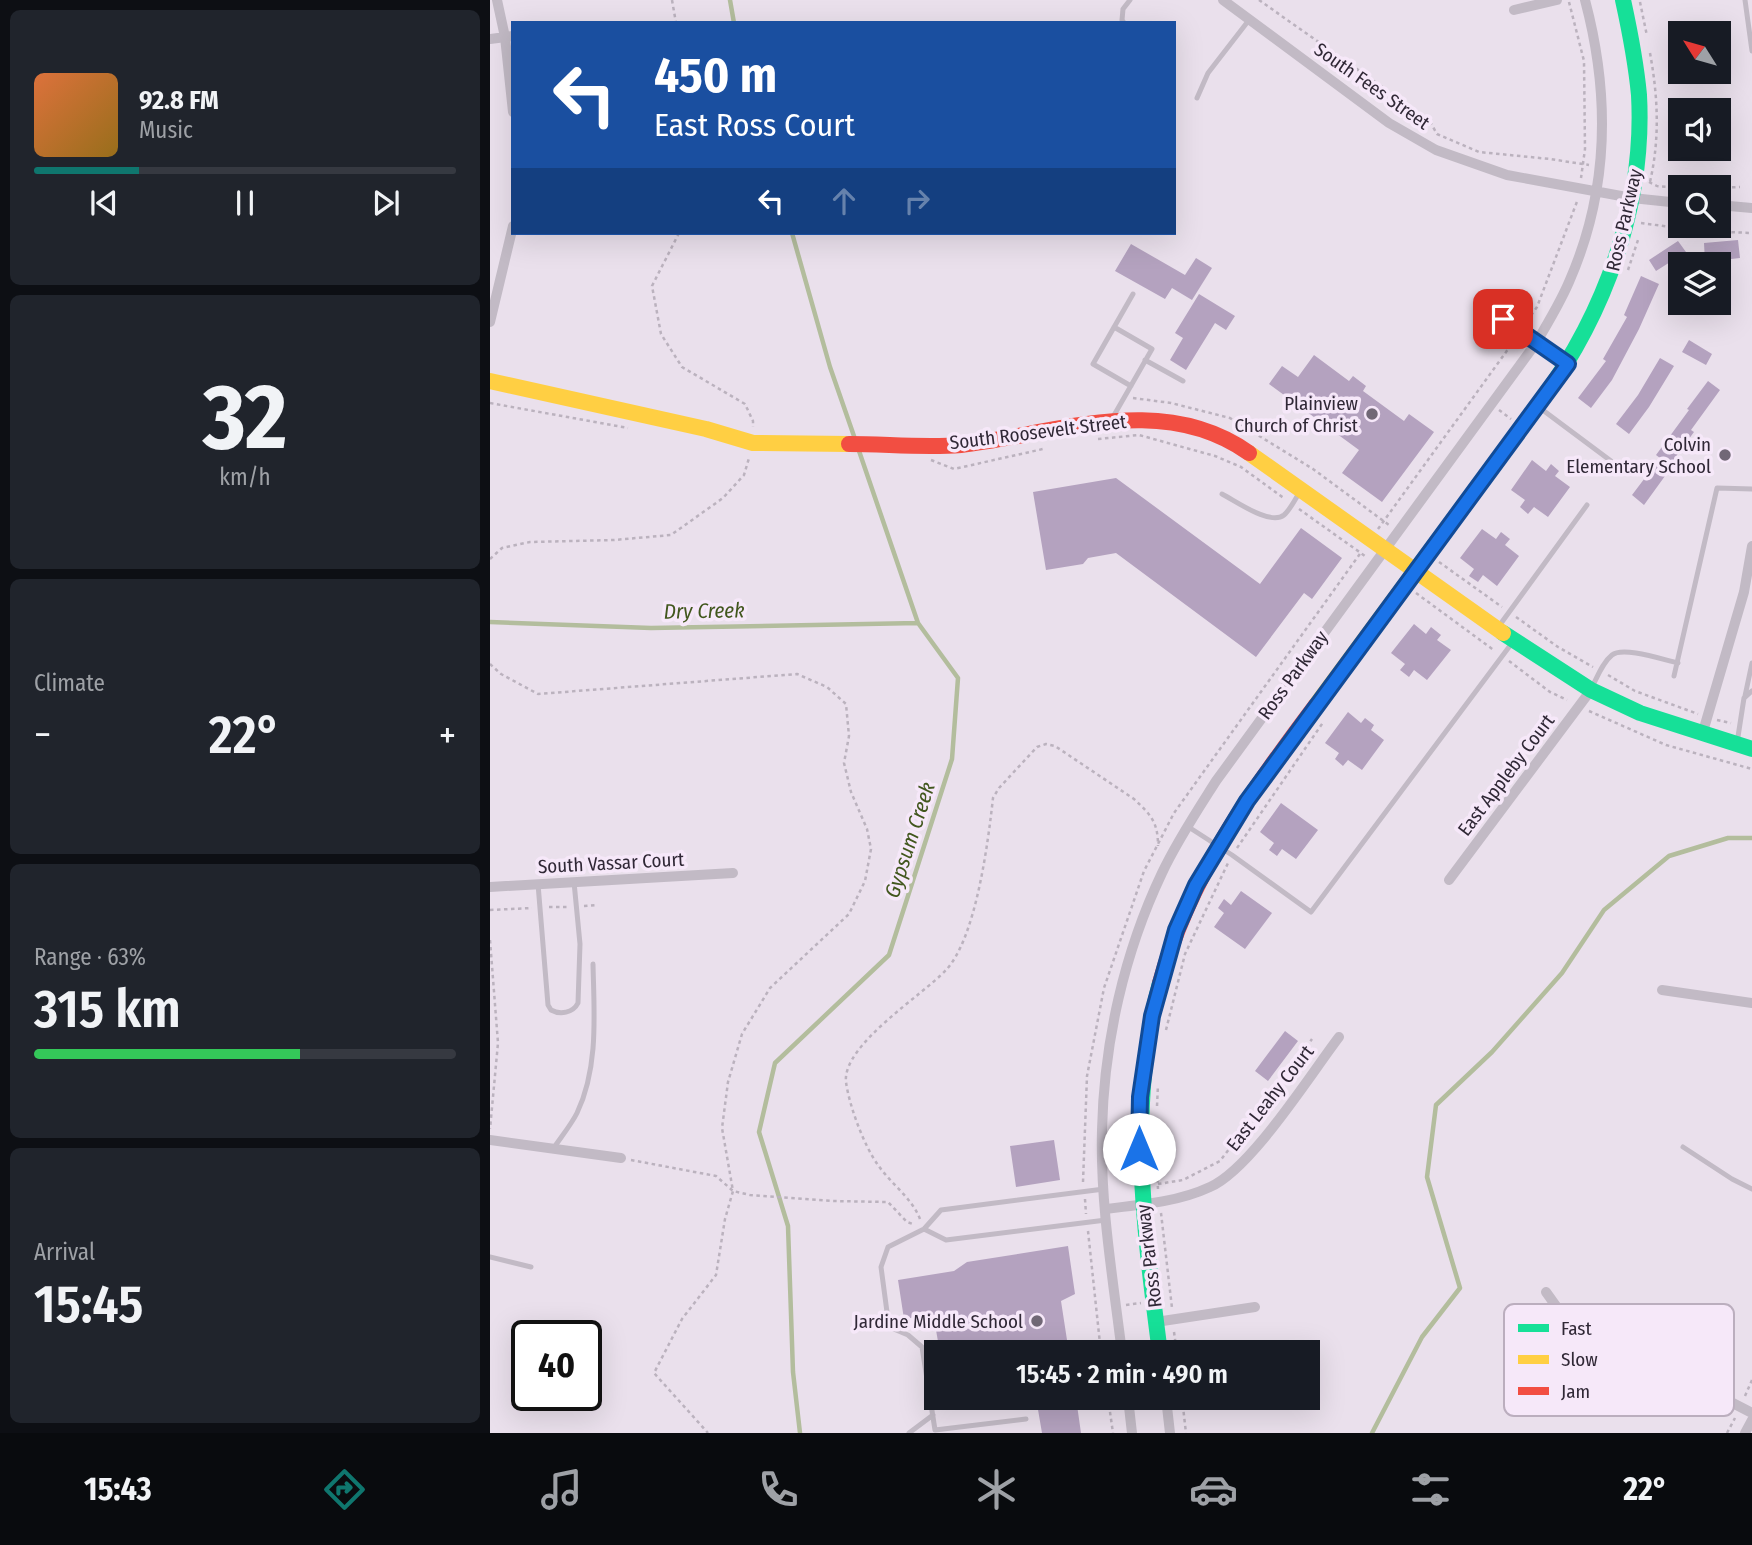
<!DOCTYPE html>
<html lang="en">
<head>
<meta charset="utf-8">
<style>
  :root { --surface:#171b24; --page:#20242c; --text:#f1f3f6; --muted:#9ea1a6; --line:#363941; --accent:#0f766e }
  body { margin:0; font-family:"Fira Sans Condensed",sans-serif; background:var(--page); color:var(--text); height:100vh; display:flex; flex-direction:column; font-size:26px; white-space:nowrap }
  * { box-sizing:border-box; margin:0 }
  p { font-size:23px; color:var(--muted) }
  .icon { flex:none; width:38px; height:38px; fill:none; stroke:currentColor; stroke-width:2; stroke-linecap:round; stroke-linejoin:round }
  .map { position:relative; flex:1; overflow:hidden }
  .details { display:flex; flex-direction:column; gap:10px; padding:10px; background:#0d0f14; width:490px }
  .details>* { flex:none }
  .guide { position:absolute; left:21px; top:21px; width:665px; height:214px; border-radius:0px; box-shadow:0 7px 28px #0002; background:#1a4fa0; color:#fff; overflow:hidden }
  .needle { width:46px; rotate:307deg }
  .controls { position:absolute; left:1178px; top:21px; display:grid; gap:14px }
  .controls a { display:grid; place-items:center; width:63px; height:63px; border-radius:0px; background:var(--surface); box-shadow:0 7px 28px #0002; font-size:35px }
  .speed { position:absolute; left:21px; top:1320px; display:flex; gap:14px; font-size:35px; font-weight:700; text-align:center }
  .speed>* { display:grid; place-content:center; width:91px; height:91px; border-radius:50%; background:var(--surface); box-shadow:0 7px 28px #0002; line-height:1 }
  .speed .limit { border:4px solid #111; border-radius:10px; background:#fff; color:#111 }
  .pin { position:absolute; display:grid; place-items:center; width:60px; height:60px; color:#fff; margin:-30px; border-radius:14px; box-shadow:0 4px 10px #0006 }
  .me { position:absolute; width:77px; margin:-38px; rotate:0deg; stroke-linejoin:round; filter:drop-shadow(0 0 5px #0008) }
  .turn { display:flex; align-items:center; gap:24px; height:147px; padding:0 28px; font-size:32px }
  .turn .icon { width:91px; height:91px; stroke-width:2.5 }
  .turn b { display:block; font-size:49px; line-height:60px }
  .lanes { display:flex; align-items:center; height:66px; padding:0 28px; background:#0003; justify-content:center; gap:35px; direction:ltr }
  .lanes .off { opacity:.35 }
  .big { font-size:52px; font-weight:600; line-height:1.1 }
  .details .tile { flex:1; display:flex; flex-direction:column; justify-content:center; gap:10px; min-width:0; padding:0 24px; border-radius:10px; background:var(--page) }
  .details .dial { align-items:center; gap:0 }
  .dial b { font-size:91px; line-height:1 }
  .song { display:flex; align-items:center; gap:21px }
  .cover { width:84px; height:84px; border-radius:10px; background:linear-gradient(135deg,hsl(20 70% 55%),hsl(40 70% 35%)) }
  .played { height:7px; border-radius:4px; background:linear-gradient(90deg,var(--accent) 25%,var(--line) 25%) }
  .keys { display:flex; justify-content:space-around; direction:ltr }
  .heat { display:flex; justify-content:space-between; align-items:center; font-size:38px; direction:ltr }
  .charge { height:10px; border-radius:5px; background:linear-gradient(90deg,#34c759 63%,var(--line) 0) }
  .trip { position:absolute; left:434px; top:1340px; width:396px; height:70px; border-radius:0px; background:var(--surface); box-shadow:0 7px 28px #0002; font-weight:600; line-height:70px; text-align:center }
  .dock { display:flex; height:112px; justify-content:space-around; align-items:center; background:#090b0e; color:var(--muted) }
  .dock .icon { width:49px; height:49px }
  .dock .selected { color:var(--accent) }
  .dock b { font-size:32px; color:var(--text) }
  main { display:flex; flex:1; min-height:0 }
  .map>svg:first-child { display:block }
</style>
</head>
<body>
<main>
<section class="details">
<div class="tile">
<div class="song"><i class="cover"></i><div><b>92.8 FM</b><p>Music</p></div></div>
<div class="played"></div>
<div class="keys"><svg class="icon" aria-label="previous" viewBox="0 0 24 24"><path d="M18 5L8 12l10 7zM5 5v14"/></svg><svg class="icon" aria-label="pause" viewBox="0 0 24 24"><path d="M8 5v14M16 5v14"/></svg><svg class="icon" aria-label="next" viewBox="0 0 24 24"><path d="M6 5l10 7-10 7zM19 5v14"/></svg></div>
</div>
<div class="tile dial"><b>32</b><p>km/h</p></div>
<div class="tile"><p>Climate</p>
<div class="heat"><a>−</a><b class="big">22°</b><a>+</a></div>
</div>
<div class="tile"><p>Range · 63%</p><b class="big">315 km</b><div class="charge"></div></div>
<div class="tile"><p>Arrival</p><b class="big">15:45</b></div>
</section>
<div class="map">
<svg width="1262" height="1433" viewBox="0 0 1262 1433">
  <rect width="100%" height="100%" fill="#eae0ec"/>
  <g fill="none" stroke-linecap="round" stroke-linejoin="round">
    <path stroke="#b3bd9d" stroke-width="4.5" d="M240,0L244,23
      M302,233L340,367L365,439
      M0,622L161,628L428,623
      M310,1433L303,1372L298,1226L269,1132L285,1063L399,955L462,759L468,678L428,623L368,448
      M882,1433L932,1337L970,1288L937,1177L946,1105L1002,1052L1072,973L1114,910L1179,856L1238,838H1262"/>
  </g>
  <path fill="#b4a2bf" d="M1248,240L1250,258L1215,262L1214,243Z
    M1188,241L1196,252L1166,271L1159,260Z
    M641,244L695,275L706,258L722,268L702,300L682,288L675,299L625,271Z
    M1151,276L1169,284L1149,329L1122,380L1101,408L1088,398L1116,361L1113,359L1137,317L1134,315Z
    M709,294L745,316L736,330L725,323L696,370L680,360L693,338L685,333Z
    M1199,340L1222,354L1216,365L1192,352Z
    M824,355L859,381L863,376L876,386L873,391L914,421L919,414L944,432L892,502L852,473L869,450L779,384L792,366L808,377Z
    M1170,358L1184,366L1159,407L1139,434L1126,424L1148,395Z
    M1218,381L1230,390L1201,430L1204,432L1173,474L1175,476L1154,505L1142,495L1170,458L1166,455L1199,410L1197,409Z
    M1042,460L1056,471L1061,464L1069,471L1065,476L1080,487L1058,517L1044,507L1038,514L1030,507L1035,500L1021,490Z
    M626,478L770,584L811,528L852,558L822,599L814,593L766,657L626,553L598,558L593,564L556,570L543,492Z
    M992,529L1006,539L1011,532L1020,539L1015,545L1029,556L1007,586L993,575L988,582L979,576L984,569L970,558Z
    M924,624L936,634L941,627L951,635L947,640L961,650L937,680L924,670L919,677L910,670L915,664L901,653Z
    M858,712L871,723L875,718L884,725L881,730L894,740L872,770L858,760L853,766L845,759L849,753L835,743Z
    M791,803L828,830L806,859L792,849L787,856L779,850L784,843L770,832Z
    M751,891L782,913L755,949L724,927L734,913L728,908L734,899L741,905Z
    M795,1031L808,1041L778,1081L765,1071Z
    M564,1140L570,1180L526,1187L520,1146Z
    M578,1246L585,1294L571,1301L579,1353H450L446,1330L439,1315L414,1319L408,1280L464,1271L477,1262Z
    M546,1398H586L591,1433H552Z"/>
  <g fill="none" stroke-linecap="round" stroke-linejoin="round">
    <path stroke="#bbb2be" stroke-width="2.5" stroke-dasharray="3.5 3.5" stroke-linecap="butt" d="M182,0L186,23
      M769,0L939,120L947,134L989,152L1060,159L1099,165
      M1079,2L1094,61L1095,149L1091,178
      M1150,2L1157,36
      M1160,53C1168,97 1170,138 1160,182
      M1159,182L1167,186L1190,188
      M1228,188L1250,187
      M1151,223L1210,231L1262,233
      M189,233L162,286L171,334L192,367L255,404L263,421V427
      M1138,270L1148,240
      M1037,321L1047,307L1088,199
      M643,398L681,403L740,418L823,469L899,525
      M0,403L138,428
      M1009,410L1021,419
      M608,439L649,435L725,456L751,467L795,499
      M441,460L464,469L553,449
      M809,509L875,556
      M888,529L1024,341
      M0,559L12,548L40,542L124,540L181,535L233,498L254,475L259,458
      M949,562L1012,607
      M926,593L1005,651
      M1026,617L1068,647L1103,667
      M1019,661L1060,692L1077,700
      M0,664L11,674L48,694L307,674L337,687L356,704L359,736L354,763L361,792L377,829L381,849L375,881L359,914L280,988L252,1034L238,1082L232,1128L243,1191L235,1219L226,1275L192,1319L164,1373L218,1433
      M1118,675L1145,691L1208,714
      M1099,711L1176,745L1262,769
      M1227,720L1241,723
      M747,848L834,721
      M94,906L107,905
      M59,907H77
      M0,910L42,908
      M0,940L8,1043L0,1129
      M676,1030L695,954L738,863
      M667,1106L668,1085
      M141,1160L226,1176L243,1191L260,1195L342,1201L398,1202L417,1222L423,1224
      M667,1172L668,1189
      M593,1182L597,1076L614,988L654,871L684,813L872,551
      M668,1184L693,1180L730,1161L822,1039
      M595,1199L596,1214
      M671,1213L682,1308
      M430,1219C422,1198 401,1184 388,1165C374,1146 359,1105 356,1082C352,1045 433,995 456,970C486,938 498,843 503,798L509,788L547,747L556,744L565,746L644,799C661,815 668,822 668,846
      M598,1231L611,1353
      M636,1305L651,1303
      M684,1332L687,1353
      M1255,1396L1262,1380
      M618,1398L623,1433
      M692,1398L696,1433
      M1237,1433L1245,1418"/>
    <path stroke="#c2bac5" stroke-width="5" d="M1255,0L1262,51
      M634,23L632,20L633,9L640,0
      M707,98L718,73L759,20
      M655,360L693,381
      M641,386L603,364L643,294
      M1050,408L1121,461
      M623,417L662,349L624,327
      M732,494C746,501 780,526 794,515C800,510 805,499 810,492
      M1009,626L1097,505
      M1184,676L1227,488L1262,489
      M1101,689C1107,678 1112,663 1122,655C1133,646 1174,660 1188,663
      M1255,696L1262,663
      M1247,743L1254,698L1262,691
      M697,826L742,855L821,912L1022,643
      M48,884L58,1005L61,1010C70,1015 83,1013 88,1003L90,944L84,882
      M1193,1147L1242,1179L1262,1189
      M63,1149C71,1137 81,1125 87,1113C109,1067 104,1012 103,964
      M434,1229L456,1240L616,1220
      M0,1257L41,1267
      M536,1419L445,1430L432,1347L418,1335L399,1327L391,1267L398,1247L434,1229L451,1210L614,1189
      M419,1433L443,1415"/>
    <path stroke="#c2bac5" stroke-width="10" d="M7,0L15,37L23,112
      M733,0L899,123L946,150L1017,175L1142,198L1190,203
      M1024,10L1067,0
      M0,39L23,36
      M1228,205L1262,208
      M995,307L1078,364
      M0,322L23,226
      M1212,735L1254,592L1262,546
      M959,880L1101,690
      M0,887L243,873
      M1172,990L1262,1003
      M0,1140L131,1158
      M615,1209C650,1205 688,1202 720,1187C761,1169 820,1075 849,1037
      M1056,1292L1071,1313L1082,1320L1262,1413
      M666,1322L765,1307
      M632,1353C623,1279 610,1204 612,1130C614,1042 634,953 672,873C687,841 707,811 726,781L1046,343C1058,323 1070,303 1079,282C1119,191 1120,94 1095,0
      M638,1398L642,1433
      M676,1398L680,1433
      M1255,1433L1262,1420"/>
    <path stroke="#16e098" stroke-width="16" d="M1051,401C1115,313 1155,205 1149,95C1146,63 1140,32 1133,0
      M1013,633L1101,690L1150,713L1262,749
      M670,983C637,1105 654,1229 670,1353"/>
    <path stroke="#ffcf43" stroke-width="16" d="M0,381L216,429L263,443L359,444
      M759,453L1013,633
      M826,705L1051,401"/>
    <path stroke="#f24e42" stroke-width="16" d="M359,444C396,444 434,448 471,445C567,434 672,391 759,453
      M670,983C699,877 761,791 826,705"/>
  </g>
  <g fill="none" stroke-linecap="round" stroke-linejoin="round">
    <defs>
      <path id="route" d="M649,1149L650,1097L662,1016L686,930L706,885L757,801L1078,364L1013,319"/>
    </defs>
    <use href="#route" stroke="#114b97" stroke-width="18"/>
    <use href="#route" stroke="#1a73e8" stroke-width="12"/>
  </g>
  <g fill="#716876" stroke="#f6e8f9" stroke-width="2.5">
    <circle cx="882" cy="414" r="7"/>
    <circle cx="1235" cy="455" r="7"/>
    <circle cx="547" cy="1321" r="7"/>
  </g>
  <g text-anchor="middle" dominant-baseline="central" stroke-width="7" stroke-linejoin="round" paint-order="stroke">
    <g font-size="19" fill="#302836" stroke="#f6e8f9">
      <text transform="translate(882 86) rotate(35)">South Fees Street</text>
      <text transform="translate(1134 220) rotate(-77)">Ross Parkway</text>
      <text transform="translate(548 432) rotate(-7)">South Roosevelt Street</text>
      <text transform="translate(803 675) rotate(-54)">Ross Parkway</text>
      <text transform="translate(1016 775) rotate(-53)">East Appleby Court</text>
      <text transform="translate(121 863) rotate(-3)">South Vassar Court</text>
      <text transform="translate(780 1098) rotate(-52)">East Leahy Court</text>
      <text transform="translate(659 1256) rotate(-97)">Ross Parkway</text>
    </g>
    <g font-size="19" fill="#302836" stroke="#f6e8f9" text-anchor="end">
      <text x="868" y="403">Plainview<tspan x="868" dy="22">Church of Christ</tspan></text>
      <text x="1221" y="444">Colvin<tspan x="1221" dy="22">Elementary School</tspan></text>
      <text x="533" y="1321">Jardine Middle School</text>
    </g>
    <g font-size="21" font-style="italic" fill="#42571e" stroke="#f6e8f9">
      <text transform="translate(214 611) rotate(-1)">Dry Creek</text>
      <text transform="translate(420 840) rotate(-72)">Gypsum Creek</text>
    </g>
  </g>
  <rect x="1014" y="1304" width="230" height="112" rx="10" fill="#f6e8f9" stroke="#bbaebe" stroke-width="2"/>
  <rect x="1028" y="1324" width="31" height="8" fill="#16e098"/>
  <rect x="1028" y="1355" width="31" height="9" fill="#ffcf43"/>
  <rect x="1028" y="1387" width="31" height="8" fill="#f24e42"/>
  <g font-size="19" fill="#302836">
    <text x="1071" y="1335">Fast</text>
    <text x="1071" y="1366">Slow</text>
    <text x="1071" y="1398">Jam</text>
  </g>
</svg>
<div class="controls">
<a><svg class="needle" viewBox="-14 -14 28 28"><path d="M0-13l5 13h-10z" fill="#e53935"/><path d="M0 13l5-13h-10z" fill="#9ea1a6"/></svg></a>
<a><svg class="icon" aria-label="sound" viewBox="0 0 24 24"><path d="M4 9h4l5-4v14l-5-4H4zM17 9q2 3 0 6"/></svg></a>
<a><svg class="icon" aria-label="search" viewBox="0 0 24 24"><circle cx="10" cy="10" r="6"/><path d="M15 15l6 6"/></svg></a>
<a><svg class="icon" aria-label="layers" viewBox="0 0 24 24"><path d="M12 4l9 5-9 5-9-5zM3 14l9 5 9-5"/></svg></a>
</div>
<div class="speed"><div class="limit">40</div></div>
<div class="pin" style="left:1013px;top:319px;background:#d93025"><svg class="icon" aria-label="arrive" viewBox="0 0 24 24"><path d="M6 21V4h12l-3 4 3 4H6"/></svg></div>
<svg class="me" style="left:649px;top:1149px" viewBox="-20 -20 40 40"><circle r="19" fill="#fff"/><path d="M0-13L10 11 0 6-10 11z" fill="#1a73e8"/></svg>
<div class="trip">15:45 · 2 min · 490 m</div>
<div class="guide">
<div class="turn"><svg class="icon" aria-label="left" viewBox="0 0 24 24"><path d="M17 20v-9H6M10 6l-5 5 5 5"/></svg><div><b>450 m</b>East Ross Court</div></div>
<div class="lanes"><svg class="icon" aria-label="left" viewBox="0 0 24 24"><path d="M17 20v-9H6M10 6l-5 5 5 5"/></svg><svg class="icon off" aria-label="ahead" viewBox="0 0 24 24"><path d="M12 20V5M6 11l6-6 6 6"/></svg><svg class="icon off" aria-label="right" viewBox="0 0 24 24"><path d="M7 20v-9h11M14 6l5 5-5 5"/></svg></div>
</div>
</div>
</main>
<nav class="dock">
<b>15:43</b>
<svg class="icon selected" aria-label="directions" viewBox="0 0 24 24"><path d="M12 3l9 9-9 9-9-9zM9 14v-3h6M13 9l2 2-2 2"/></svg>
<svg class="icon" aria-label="music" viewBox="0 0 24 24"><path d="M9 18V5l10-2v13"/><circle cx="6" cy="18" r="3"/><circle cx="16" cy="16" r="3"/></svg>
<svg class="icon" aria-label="phone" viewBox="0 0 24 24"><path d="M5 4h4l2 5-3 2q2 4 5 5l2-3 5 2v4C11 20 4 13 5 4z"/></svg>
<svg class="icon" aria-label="climate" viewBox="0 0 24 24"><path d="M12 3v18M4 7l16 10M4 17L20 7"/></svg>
<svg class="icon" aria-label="car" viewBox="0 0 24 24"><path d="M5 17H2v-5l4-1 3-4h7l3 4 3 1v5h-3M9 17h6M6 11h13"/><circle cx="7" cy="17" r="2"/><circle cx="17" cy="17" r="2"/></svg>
<svg class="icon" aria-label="filters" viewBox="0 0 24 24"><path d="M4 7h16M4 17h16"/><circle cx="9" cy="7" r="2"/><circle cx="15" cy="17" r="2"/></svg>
<b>22°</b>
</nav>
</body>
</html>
